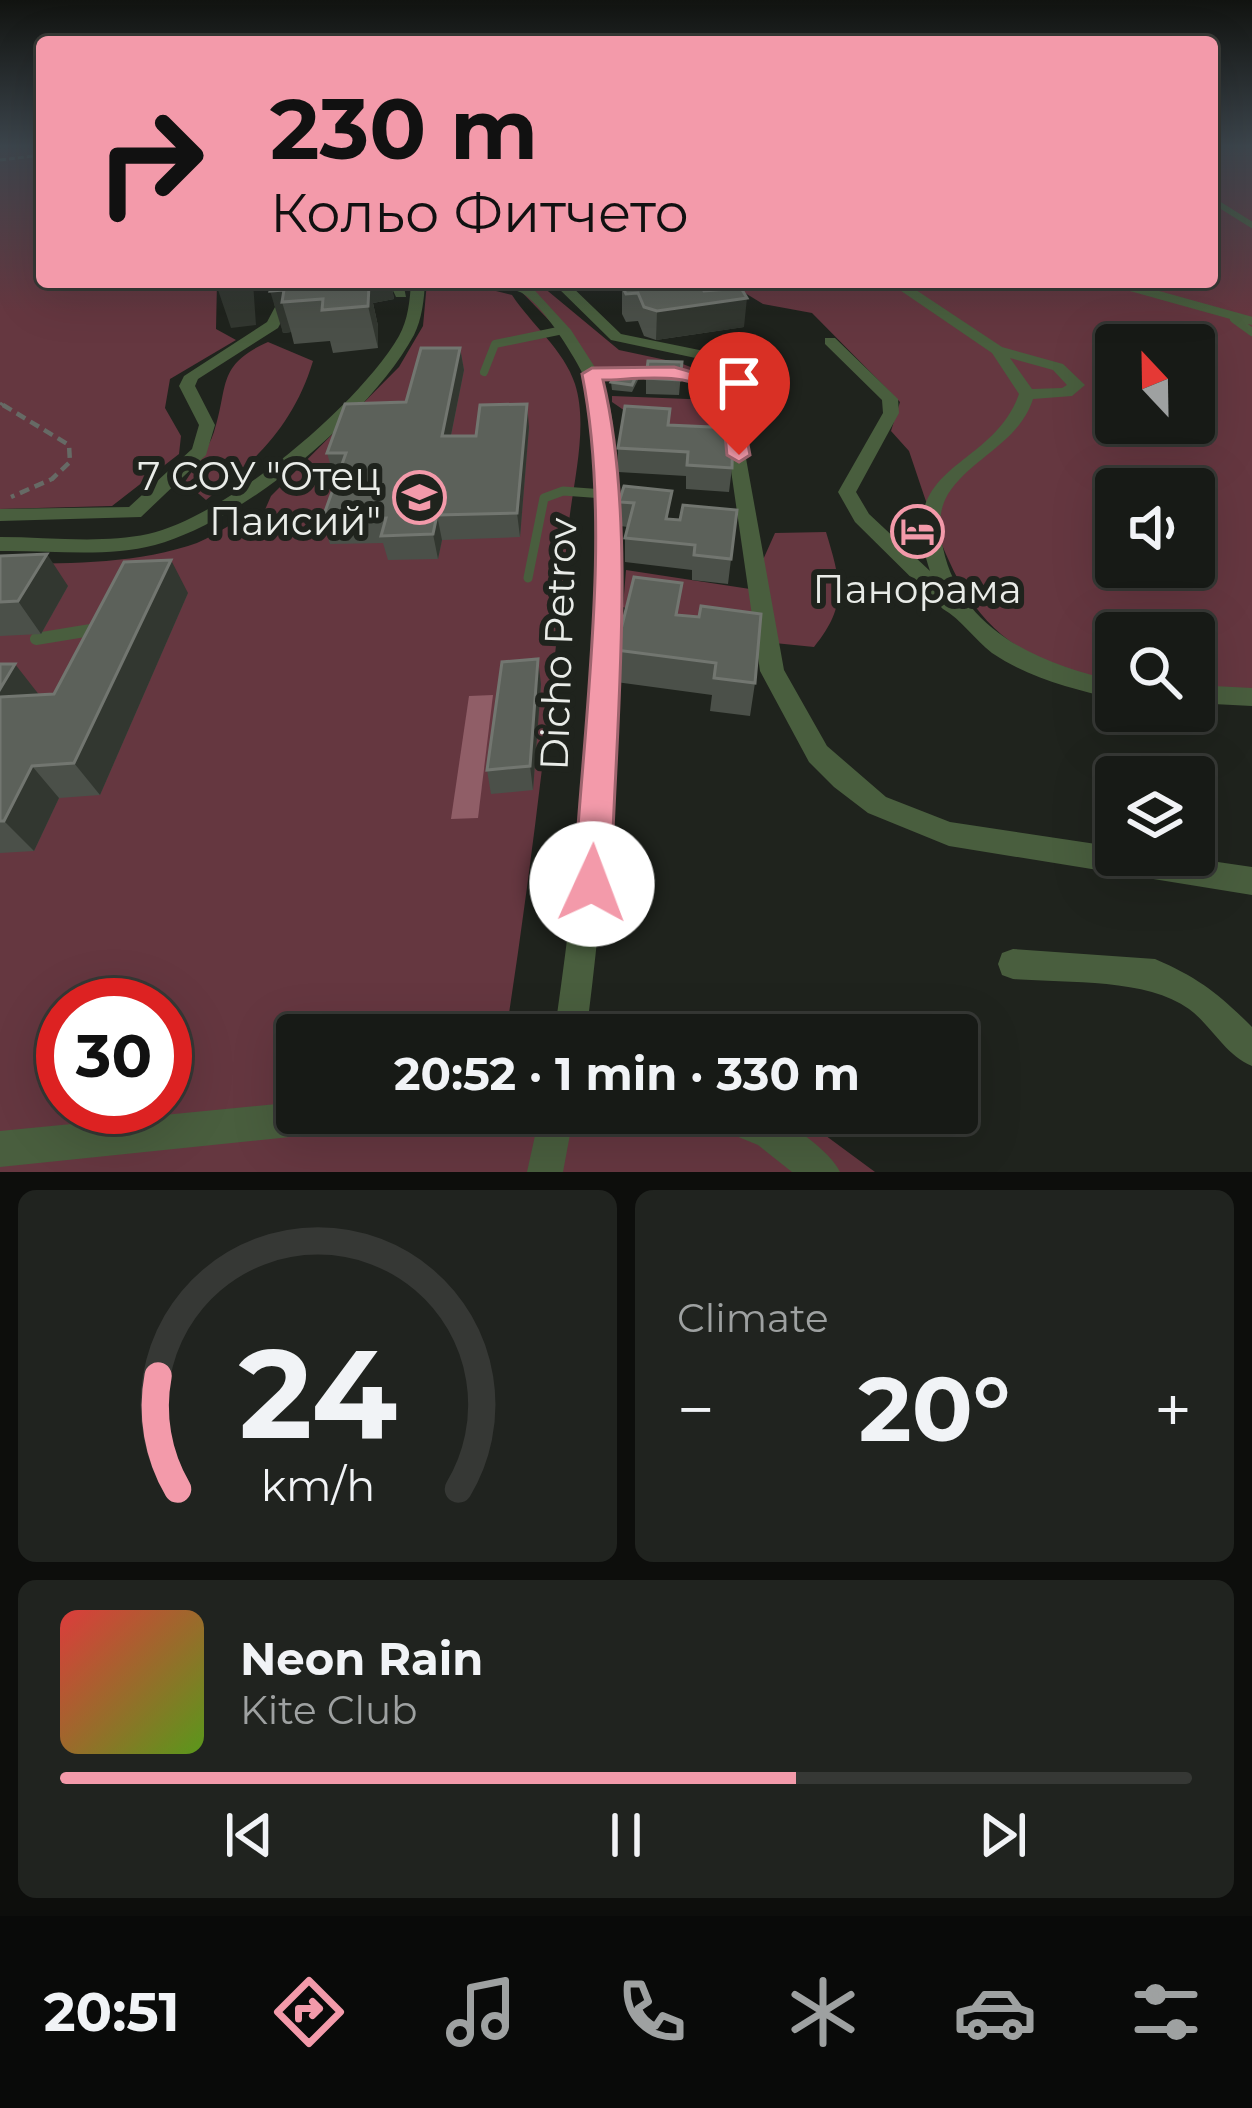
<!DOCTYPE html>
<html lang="en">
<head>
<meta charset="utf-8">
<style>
  :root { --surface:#171a16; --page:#20231f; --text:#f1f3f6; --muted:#9ea1a1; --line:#363835; --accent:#f39aaa }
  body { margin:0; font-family:Montserrat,sans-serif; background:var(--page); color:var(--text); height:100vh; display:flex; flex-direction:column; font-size:45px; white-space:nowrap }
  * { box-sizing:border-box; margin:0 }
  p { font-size:39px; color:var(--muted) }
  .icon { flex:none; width:66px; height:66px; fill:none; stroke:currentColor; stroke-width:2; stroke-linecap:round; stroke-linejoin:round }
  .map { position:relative; height:1172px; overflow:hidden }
  .side { display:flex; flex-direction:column; gap:18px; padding:18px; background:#0d0e0c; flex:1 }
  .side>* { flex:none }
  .hud { position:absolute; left:36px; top:36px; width:1182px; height:252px; border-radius:12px; box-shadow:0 12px 48px #0002,0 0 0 3px var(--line); background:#f39aaa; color:#111; overflow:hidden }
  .needle { width:78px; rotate:338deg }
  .fabs { position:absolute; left:1095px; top:324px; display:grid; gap:24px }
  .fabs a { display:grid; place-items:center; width:120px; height:120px; border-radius:12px; background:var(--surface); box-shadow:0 12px 48px #0002,0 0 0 3px var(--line); font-size:60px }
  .speed { position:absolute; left:36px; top:978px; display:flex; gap:24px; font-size:60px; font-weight:700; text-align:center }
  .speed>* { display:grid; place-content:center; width:156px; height:156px; border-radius:50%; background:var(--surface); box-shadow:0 12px 48px #0002,0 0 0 3px var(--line); line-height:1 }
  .speed .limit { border:18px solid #d22; background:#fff; color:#111 }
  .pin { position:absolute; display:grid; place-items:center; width:102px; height:102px; color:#fff; margin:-123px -51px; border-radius:50% 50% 50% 0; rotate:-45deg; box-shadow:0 0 12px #0007 }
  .pin .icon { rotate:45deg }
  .me { position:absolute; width:132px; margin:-66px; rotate:2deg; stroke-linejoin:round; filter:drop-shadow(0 0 9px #0008) }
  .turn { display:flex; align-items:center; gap:42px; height:252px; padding:0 36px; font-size:54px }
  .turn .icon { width:156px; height:156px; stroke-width:2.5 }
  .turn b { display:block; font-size:84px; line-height:102px }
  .big { font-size:90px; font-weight:700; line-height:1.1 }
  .side .widget { flex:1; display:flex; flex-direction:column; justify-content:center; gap:18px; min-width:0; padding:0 42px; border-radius:18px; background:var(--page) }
  .side .dial { align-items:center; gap:0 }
  .dial svg { height:312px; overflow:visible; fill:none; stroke:var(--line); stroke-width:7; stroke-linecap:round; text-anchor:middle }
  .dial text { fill:var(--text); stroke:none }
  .song { display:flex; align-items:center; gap:36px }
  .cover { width:144px; height:144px; border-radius:18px; background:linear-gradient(135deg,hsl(0 70% 55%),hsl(90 70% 35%)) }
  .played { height:12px; border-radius:6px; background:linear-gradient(90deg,var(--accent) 65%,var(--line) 65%) }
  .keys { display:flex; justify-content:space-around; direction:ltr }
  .heat { display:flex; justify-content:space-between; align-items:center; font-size:66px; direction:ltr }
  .side .tiles { flex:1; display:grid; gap:18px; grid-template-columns:1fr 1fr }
  .widget:last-child { grid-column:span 2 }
  .trip { position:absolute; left:276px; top:1014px; width:702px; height:120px; border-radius:12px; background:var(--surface); box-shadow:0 12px 48px #0002,0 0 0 3px var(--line); font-weight:700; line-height:120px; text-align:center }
  .dock { display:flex; height:192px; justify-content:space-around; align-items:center; background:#090a09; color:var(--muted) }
  .dock .icon { width:84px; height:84px }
  .dock .on { color:var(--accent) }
  .dock b { font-size:54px; color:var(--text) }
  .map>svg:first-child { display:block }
</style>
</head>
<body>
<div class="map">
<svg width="1252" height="1172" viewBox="0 0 1252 1172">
  <rect width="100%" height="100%" fill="#1f231d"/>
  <path fill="#653740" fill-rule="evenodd" d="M0,147H42V282H217L216,329L236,340L170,379L165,408L181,436L179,454L112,506L0,509Z
    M1212,147H1252V691L1194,689V633H1116V682C969,656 952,577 909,451L891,431L900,402L812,313L763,304L727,282H1212ZM1116,345H1194V423H1116ZM1116,489H1194V567H1116Z
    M427,282H460L512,295C531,324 564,350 575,384C589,428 572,486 568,531C551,699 532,866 506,1033L530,1035H297V1113H795L875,1172H0V564C63,563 126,565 188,546C215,538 236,516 264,512L271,496L399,367L423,326ZM63,1005H165V1107H63Z
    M512,282H537L619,350L680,363L730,382L738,407L680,375L597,370Z
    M268,342L313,361C294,424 257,460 206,500L185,482C195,466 208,450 214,432C229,386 216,365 268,342Z
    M612,396L713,400L724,449L631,415L612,402Z
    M826,532C841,582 848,605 814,647L693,635L623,607L626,570L750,589L775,533Z"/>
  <path fill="#905e67" d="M493,695L478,818L451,819L469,696Z"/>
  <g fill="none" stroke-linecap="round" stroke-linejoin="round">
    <path stroke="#666a65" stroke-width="3" stroke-dasharray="6 3" stroke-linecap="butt" d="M0,160L42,155
      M0,403L8,408"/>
    <path stroke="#666a65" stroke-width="4.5" stroke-dasharray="10 6" stroke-linecap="butt" d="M3,405L69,445L70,462L52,479L11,497"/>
    <path stroke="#495e3e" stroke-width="6" d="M1212,200L1252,225"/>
    <path stroke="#495e3e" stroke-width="8" d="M1112,282L1252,321
      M1234,319L1252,332
      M484,372L495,344L563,330"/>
    <path stroke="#495e3e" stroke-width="9" d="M528,578L544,498L563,491L604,494"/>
    <path stroke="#495e3e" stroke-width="12" d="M36,639L97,629"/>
    <path fill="#495e3e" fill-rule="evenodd" d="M270,282H284L289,307L278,328L198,379L195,386L215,425L206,455L141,517L0,521V509L129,507L192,449L199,425L179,386L184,376L267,322L275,307Z
      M389,282H403L406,297H396Z
      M411,282H425C424,300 422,319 414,335C370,416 243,521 155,545C106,558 50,550 0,551V537C48,537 101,544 148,534C227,516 359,405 399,336C408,320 410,300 411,282Z
      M485,282H527L571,330L596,369C645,366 697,360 735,397L784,670L827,746L886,797L950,822L1116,847V855H1170L1252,867V895L949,846L868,813L834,787L809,762L760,671L721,401C689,369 643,375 601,378C621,426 614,481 615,532C617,701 608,868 586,1035H554C579,868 593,702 595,533C596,486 605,432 589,387C580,364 542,302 520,292C509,287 496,288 485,282Z
      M552,282H567L621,334L714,353L753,373L745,378L705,360L611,340Z
      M888,282H904L1002,347L1063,364L1085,385L1072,396L1033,399C1019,443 972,457 948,494C938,511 939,529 943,548C961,632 1041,664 1116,681V699C1073,689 1029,678 992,653C975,640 961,619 943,609L855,522L838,492L883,413L882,400L825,344V338H835L898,399L899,413L856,492L869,514L930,571C893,461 991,472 1019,394L992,353ZM1010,358L1053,370L1067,385L1062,388L1032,389Z
      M1194,685L1252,688V706L1194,703Z
      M1013,949L1155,959C1199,978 1219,994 1252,1027V1066C1225,1055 1212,1026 1189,1009C1147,978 1065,983 1013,979L1002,975L998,964L1002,953Z
      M297,1102V1113H374L369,1125L357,1130L0,1167V1131Z
      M540,1113H574L563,1172H527Z
      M704,1113C723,1113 745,1110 763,1113C785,1117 832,1153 840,1172H792L758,1145L709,1125Z"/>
  </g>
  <path fill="#4b5049" d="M272,282H391L394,299L373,303L378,326V348L333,353L330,341L294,344L291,332L283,333Z
    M629,282H734V289L744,327L656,340L644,336L638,321L626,322L622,314V286L629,285Z
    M460,348L464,370L451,436H476L529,427L520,537L442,540L438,559L388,560L383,543L330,544L322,520L337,477H334L327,453L406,402Z
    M682,362L679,395L646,394V378Z
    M638,372V380L632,392L612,390L611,382Z
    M670,409L669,425L732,468L729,492L686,489V476L618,472V448Z
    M624,486L670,519L680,520L737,510L728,584L692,580V570L625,562V538L628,527L620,526L619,502Z
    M0,556L68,586L41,634L0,636Z
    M188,593L100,795L59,798L34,851L0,853V664L39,694H54Z
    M680,615L699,617L755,683L750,716L710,711L712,695L616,682V650Z
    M541,684L533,790L491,794L487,770Z"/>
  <path fill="#323730" d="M243,282H253L256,325L231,328L217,287Z
    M348,282H391L394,299L373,303L378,326V348L368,306H354Z
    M284,290L282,302L291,332L283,333L270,291Z
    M747,298L744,327L656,340L657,311Z
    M460,348L464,370L446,460L442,436Z
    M527,404L529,427L520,537L517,513Z
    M437,515L442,540L438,559L433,534Z
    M47,554L68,586L41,634L18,601Z
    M171,560L188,593L100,795L74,763Z
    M538,659L541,684L533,790L530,766Z
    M15,664L40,696L0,702V689Z
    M32,766L59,798L34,851L4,821Z"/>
  <path fill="#5c615a" stroke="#727670" stroke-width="3" d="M217,282H243V283L217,287Z
    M272,282H344L343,287L369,285L368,306L322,310L323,299L282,302L284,290L270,291Z
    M635,282H699L704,291L741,288L747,298L657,311L644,307L638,293L626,294L622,286L636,284Z
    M421,348H460L442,436H476L480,405L527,404L517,513L437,515L433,534L381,536L386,518L322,520L346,453H327L345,404L406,402Z
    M648,361L682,362L680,380L646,378Z
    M618,369L638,372L632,385L611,382Z
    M625,406L670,409L668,425L733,428L732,468L687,465L688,452L618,448Z
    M624,486L672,491L666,519L680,520L683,505L737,510L731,559L694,555L695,545L625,538L634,503L619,502Z
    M47,554L18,601L0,602V556Z
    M171,560L74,763L32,766L4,821H0V697L54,694L124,562Z
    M634,577L682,583L676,615L699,617L701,606L761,614L755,683L714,678L716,663L616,650Z
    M538,659L530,766L487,770L502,662Z
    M0,664H15L0,689Z"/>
  <linearGradient id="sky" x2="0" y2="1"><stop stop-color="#111310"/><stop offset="0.47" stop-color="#3c454c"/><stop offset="1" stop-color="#3c454c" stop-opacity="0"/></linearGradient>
  <rect width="1252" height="311" fill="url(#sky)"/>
  <path fill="#f39aaa" stroke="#9e646e" stroke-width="3" d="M674,367C737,384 738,392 750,455L739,462L727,455C725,438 725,412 715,398C696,369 633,380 603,380C638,525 615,732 611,884L606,897L592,902L579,897L574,884C583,726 613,528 582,374L592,368Z"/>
  <defs>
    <symbol id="school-ring" viewBox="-11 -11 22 22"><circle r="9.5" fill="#1f231d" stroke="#f39aaa" stroke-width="1.5"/><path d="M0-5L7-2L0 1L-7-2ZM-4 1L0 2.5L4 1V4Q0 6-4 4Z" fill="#f39aaa"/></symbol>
    <symbol id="hotel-ring" viewBox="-11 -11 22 22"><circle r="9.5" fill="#1f231d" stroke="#f39aaa" stroke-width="1.5"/><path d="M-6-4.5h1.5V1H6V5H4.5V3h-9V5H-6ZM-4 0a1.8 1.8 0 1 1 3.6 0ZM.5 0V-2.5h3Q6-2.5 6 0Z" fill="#f39aaa"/></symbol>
  </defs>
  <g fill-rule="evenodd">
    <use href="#school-ring" x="390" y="468" width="59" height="59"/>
    <use href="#hotel-ring" x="888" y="502" width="59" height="59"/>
  </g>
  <g text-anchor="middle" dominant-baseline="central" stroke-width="12" stroke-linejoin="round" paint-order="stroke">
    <g font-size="39" fill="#e9ece8" stroke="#1f231d" text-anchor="end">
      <text x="381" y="476">7 СОУ "Отец<tspan x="381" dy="45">Паисий"</tspan></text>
      <text x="917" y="589" text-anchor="middle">Панорама</text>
    </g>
    <g font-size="39" fill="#e9ece8" stroke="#1f231d">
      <text transform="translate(558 644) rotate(-88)">Dicho Petrov</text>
    </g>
  </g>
</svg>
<div class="fabs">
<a><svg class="needle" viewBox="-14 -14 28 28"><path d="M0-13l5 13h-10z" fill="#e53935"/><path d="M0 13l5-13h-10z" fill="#9ea1a1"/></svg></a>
<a><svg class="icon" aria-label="sound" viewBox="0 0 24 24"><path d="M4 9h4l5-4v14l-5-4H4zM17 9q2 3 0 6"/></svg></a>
<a><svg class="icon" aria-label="search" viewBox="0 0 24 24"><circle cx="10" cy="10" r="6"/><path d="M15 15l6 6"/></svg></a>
<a><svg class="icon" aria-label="layers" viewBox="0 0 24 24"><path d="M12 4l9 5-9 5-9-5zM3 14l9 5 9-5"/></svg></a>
</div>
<div class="speed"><div class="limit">30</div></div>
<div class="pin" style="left:739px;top:455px;background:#d93025"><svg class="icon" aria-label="arrive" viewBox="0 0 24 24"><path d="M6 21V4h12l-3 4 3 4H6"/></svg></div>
<svg class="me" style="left:592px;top:884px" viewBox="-20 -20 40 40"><circle r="19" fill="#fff"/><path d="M0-13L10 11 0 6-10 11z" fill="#f39aaa"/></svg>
<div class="trip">20:52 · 1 min · 330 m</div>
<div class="hud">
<div class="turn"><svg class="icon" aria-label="right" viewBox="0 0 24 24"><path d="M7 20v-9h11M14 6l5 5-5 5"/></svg><div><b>230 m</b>Кольо Фитчето</div></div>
</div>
</div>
<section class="side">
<div class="tiles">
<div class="widget dial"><svg viewBox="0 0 100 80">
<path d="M14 69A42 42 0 1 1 86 69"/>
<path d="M14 69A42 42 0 0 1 9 40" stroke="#f39aaa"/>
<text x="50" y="56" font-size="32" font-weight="700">24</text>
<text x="50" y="72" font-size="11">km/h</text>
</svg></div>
<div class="widget"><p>Climate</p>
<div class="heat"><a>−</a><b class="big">20°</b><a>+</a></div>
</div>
<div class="widget">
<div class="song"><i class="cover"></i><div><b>Neon Rain</b><p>Kite Club</p></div></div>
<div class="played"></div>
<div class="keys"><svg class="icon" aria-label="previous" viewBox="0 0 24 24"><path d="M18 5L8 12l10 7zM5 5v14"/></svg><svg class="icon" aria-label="pause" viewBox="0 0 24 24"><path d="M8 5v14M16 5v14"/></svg><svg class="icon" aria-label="next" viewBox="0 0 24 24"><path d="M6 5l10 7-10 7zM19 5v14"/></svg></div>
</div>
</div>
</section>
<nav class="dock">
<b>20:51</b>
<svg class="icon on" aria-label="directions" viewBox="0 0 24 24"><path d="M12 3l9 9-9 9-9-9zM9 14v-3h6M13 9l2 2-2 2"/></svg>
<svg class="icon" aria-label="music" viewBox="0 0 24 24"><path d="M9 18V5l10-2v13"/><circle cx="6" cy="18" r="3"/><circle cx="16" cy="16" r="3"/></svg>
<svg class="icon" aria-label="phone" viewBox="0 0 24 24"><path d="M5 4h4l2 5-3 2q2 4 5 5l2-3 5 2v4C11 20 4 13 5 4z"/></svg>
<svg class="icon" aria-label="climate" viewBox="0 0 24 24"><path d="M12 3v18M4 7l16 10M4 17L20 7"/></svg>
<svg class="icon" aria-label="car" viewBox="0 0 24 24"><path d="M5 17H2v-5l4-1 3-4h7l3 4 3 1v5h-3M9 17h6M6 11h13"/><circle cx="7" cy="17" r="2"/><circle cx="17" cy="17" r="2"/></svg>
<svg class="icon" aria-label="filters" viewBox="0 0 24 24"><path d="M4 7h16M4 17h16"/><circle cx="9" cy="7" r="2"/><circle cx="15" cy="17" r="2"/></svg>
</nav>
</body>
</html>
